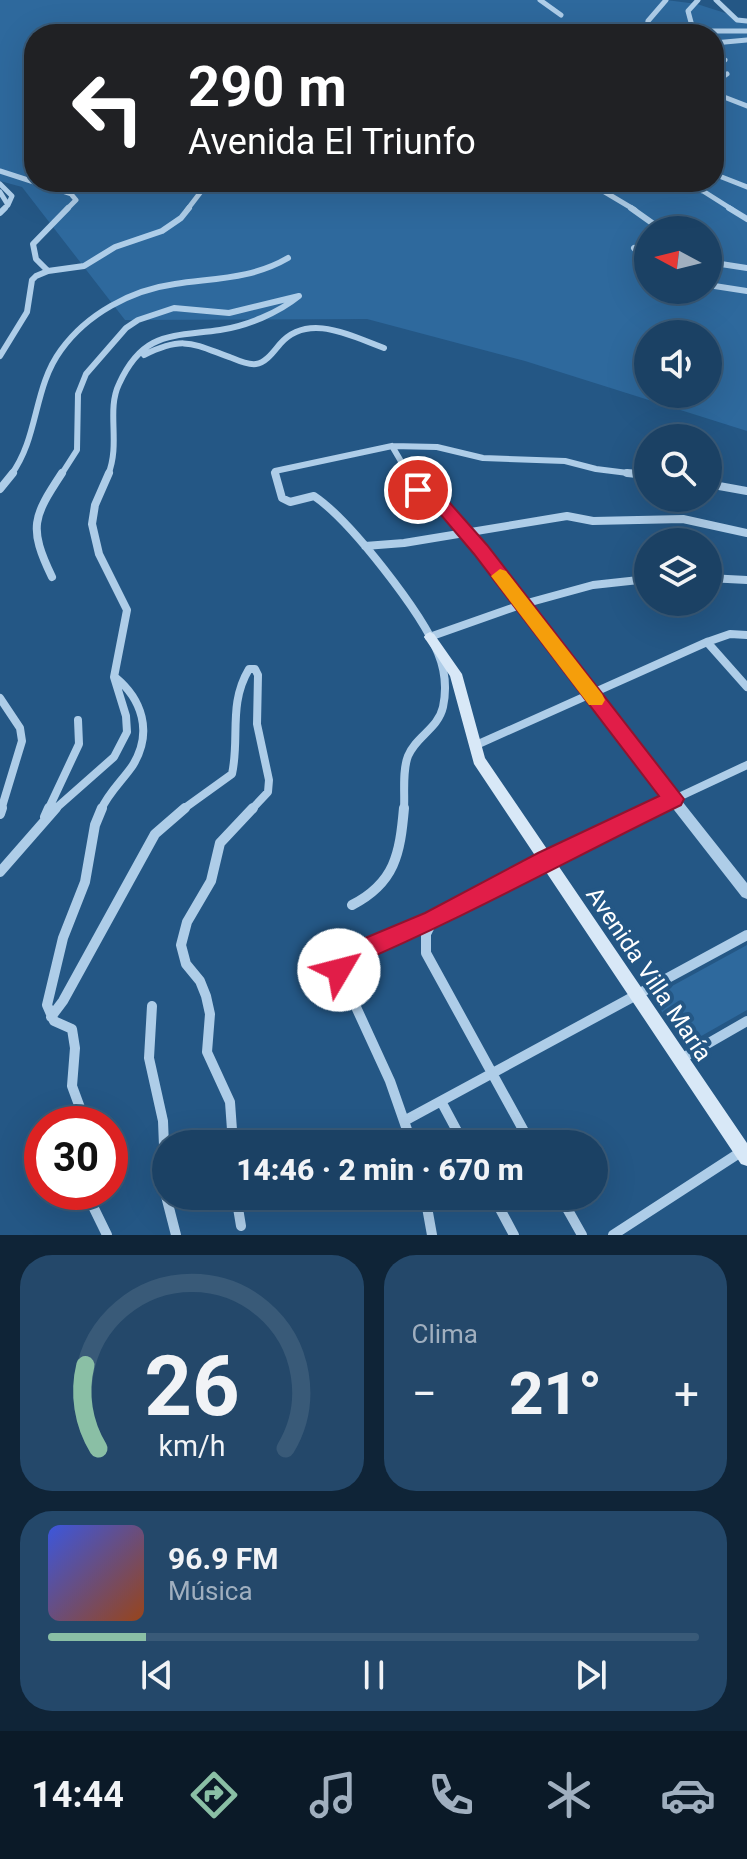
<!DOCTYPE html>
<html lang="es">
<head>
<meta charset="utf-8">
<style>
  :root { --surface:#1b4164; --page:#24486a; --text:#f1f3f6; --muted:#a0afbf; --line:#395a78; --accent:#8abfa5 }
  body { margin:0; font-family:Roboto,sans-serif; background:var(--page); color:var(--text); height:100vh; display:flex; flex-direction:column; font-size:30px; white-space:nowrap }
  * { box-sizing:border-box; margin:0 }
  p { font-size:26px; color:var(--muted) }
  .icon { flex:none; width:44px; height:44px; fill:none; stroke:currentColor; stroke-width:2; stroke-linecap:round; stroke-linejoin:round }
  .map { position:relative; height:1235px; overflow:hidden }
  .panel { display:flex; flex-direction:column; gap:20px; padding:20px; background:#0f2437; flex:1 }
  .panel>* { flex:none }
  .top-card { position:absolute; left:24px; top:24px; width:700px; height:168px; border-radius:32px; box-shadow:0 8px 32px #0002,0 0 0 2px var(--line); background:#202124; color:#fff; overflow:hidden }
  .needle { width:52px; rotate:277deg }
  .fabs { position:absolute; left:634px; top:216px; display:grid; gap:16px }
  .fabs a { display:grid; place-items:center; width:88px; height:88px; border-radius:50%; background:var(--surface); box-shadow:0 8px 32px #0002,0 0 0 2px var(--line); font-size:40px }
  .speed { position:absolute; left:24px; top:1106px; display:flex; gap:16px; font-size:40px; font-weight:700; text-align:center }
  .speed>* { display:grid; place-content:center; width:104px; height:104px; border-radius:50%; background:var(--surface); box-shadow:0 8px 32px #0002,0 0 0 2px var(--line); line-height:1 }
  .speed .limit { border:12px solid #d22; background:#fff; color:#111 }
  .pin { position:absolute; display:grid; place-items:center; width:68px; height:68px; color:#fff; margin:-34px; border:4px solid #fff; border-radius:50%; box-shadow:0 2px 8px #0007 }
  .me { position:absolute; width:88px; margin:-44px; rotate:53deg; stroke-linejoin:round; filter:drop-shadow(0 0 6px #0008) }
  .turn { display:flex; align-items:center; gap:28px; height:168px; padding:0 32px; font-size:36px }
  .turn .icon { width:104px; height:104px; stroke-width:2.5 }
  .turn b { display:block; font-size:56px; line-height:68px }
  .big { font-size:60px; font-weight:800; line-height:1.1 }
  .panel .tile { flex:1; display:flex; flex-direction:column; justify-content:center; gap:12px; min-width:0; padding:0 28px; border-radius:32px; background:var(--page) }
  .panel .dial { align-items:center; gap:0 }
  .dial svg { height:208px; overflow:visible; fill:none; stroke:var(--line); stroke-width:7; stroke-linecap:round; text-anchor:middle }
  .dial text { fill:var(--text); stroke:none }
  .song { display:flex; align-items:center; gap:24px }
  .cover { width:96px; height:96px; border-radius:12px; background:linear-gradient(135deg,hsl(230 70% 55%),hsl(20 70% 35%)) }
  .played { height:8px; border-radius:4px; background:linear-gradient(90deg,var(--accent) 15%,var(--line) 15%) }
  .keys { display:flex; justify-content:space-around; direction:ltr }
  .heat { display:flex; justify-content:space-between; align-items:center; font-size:44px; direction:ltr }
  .panel .tiles { flex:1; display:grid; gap:20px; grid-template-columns:1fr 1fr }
  .tile:last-child { grid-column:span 2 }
  .trip { position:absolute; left:152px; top:1130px; width:456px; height:80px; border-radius:40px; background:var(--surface); box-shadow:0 8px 32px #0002,0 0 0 2px var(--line); font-weight:800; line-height:80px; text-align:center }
  .menu { display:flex; height:128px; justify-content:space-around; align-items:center; background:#0b1a28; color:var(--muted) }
  .menu .icon { width:56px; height:56px }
  .menu .active { color:var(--accent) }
  .menu b { font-size:36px; color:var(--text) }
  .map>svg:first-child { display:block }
</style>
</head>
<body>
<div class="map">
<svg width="747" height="1235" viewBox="0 0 747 1235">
  <rect width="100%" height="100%" fill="#245785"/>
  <path fill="#2e699d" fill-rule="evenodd" d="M0,0H666L697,4L747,20V431L525,361L367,319L125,320L22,187L0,181ZM34,34H714V182H34ZM648,230H708V290H648ZM648,334H708V394H648Z
    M747,945V1010L689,1043H683L652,997Z"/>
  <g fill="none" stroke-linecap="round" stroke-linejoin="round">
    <path stroke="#aecde8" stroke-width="5" d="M540,0L561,15
      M698,0L688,11L692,26L705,31H747
      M716,0L737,20L747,21
      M646,34L648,21L666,0
      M679,34L680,29L690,24
      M714,43L747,40
      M714,55L725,60L714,70
      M714,83L727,74
      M714,89L724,97L747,106
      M0,171L34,182
      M714,174L747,187
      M35,182L71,194L76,200L66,210
      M190,182L199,194
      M588,182L635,210
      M675,182L703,191L733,210
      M0,184L12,196L8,205
      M0,192L8,205L3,210
      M187,210L203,189L233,182"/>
    <path stroke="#aecde8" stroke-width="6" d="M631,208L662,230
      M729,208L747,219
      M0,213L5,208
      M634,248L648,264
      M708,262L747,268
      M48,271L36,259L33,244L68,208
      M708,285L747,291
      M144,355C185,335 193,344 232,358C239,361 249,365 256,364C266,363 274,351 280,344C308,312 351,336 384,348
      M0,356L27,312L32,280L36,276L48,271L84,266L115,247L162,231L181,218L189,208
      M392,446L409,475
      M11,475C39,437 33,388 61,350C87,314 131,290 175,284C215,278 252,279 288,258
      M61,475L77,450L78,394L86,374L126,328L138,320L174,308L229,313L299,296C278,313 247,326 220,330C172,337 143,331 119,384C106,411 121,443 108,475
      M276,475L275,471L392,446L437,447L483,458L565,461L596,469L644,475"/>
    <path stroke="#aecde8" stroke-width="8" d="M275,473L282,498L290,502L314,496C350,520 422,613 438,653C445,670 447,688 443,707C438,729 416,736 408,756C402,771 405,794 404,810
      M408,473L418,490
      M627,473L648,475
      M708,484L747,491
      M400,486L428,493L442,504L520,605L593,585L648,579
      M0,489L13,473
      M365,546L404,543L567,516L593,521L683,519L747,533
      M52,577C28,527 33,517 62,473
      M708,578L747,580
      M707,642L747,687
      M0,698L20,728L22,741L1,810
      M474,746L707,642L730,634L747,635
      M48,810L79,744L78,720
      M54,810L114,757L127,732L126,716L114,677L127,610L99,554L92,524L95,505L109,473
      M101,810C108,793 123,780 133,765C153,732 142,699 115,677
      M182,810L232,774C240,738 228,704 249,669H255L258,675L257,724L269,780L268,792L251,810
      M651,810L747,765"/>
    <path stroke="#aecde8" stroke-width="10" d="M0,814L2,808
      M45,817L49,808
      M0,872L56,808
      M352,905C395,883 400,854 404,808
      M432,922L426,934V953L531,1144
      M152,1006L149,1058L163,1121L166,1196
      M51,1017L63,1001L155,834L185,808
      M681,1059L747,1021
      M442,1103L464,1144
      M406,1120L747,935
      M86,1124L72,1086L75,1048L72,1029L54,1021L47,1005L63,938L85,882L95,825L102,808
      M233,1144L230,1102L207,1052L210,1014L206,996L200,981L186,964L181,945L187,922L211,881L220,843L253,808
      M412,1144L390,1081L339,970L342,959L433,921L546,860L655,808
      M86,1192L107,1235
      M166,1196L176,1235
      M236,1196L241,1226
      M425,1196L432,1235
      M493,1196L514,1235
      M560,1196L582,1235
      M613,1235L747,1148"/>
    <path fill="#aecde8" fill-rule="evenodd" d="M520,601L524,602L747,883V899L742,897L518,610L430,641L426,640L424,637L426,634Z"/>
    <path fill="#d8e8f7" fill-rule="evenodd" d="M430,632L434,634L462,674L485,758L747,1143V1166L741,1164L474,764L450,676L424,637L426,634Z"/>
  </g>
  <path fill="#e11d48" stroke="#92132f" stroke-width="2" d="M418,485L442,494L487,545L684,799L681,805C570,859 464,918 351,966L347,978L339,981L331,978L328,970L334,951L425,913L538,853L659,796L474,554L430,502L410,490Z"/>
  <path fill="#f59e0b" d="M500,569L506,571L602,694L605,700L602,705H589L494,580L491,576Z"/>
  <g text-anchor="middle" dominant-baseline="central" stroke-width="8" stroke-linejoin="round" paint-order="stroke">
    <g font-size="24" fill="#fff" stroke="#245785">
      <text transform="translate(649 974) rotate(56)">Avenida Villa María</text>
    </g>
  </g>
</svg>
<div class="fabs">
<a><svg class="needle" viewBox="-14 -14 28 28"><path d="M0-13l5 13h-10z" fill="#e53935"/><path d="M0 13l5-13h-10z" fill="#a0afbf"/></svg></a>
<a><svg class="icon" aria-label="sound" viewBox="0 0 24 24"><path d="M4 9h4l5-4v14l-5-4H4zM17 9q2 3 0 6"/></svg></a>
<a><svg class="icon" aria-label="search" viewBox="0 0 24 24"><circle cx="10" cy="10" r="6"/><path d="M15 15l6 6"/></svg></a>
<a><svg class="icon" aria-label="layers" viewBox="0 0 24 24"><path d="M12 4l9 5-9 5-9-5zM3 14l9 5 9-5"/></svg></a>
</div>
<div class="speed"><div class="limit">30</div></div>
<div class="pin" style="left:418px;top:490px;background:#d93025"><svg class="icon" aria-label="arrive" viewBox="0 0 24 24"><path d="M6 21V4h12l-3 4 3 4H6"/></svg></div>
<svg class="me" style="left:339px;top:970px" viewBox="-20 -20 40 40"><circle r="19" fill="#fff"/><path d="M0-13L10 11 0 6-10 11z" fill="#e11d48"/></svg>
<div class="trip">14:46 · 2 min · 670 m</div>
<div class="top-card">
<div class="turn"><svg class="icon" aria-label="left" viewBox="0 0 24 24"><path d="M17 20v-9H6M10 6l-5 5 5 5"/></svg><div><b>290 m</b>Avenida El Triunfo</div></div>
</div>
</div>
<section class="panel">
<div class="tiles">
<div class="tile dial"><svg viewBox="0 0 100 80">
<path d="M14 69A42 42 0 1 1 86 69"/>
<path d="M14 69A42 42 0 0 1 9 37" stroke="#8abfa5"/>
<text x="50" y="56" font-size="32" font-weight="700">26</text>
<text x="50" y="72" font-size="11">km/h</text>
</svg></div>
<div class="tile"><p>Clima</p>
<div class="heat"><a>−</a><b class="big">21°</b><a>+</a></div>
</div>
<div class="tile">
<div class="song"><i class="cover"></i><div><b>96.9 FM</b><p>Música</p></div></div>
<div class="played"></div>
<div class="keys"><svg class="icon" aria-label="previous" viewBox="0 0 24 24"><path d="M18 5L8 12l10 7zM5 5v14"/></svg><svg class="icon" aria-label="pause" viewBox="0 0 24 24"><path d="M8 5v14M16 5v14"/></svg><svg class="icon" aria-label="next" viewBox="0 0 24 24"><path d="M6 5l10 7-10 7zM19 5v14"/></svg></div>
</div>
</div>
</section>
<nav class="menu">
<b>14:44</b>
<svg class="icon active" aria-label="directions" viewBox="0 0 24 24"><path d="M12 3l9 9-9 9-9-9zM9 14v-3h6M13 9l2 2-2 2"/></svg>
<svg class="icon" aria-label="music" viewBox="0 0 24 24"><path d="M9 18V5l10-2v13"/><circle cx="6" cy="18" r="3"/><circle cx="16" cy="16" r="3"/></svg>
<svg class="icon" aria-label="phone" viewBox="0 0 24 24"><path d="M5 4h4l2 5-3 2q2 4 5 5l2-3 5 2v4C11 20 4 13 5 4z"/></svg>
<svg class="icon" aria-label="climate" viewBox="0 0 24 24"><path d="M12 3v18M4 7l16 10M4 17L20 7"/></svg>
<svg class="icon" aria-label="car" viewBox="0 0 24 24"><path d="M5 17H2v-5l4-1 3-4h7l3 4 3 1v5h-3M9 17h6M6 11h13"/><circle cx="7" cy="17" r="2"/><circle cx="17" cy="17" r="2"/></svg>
</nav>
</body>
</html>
